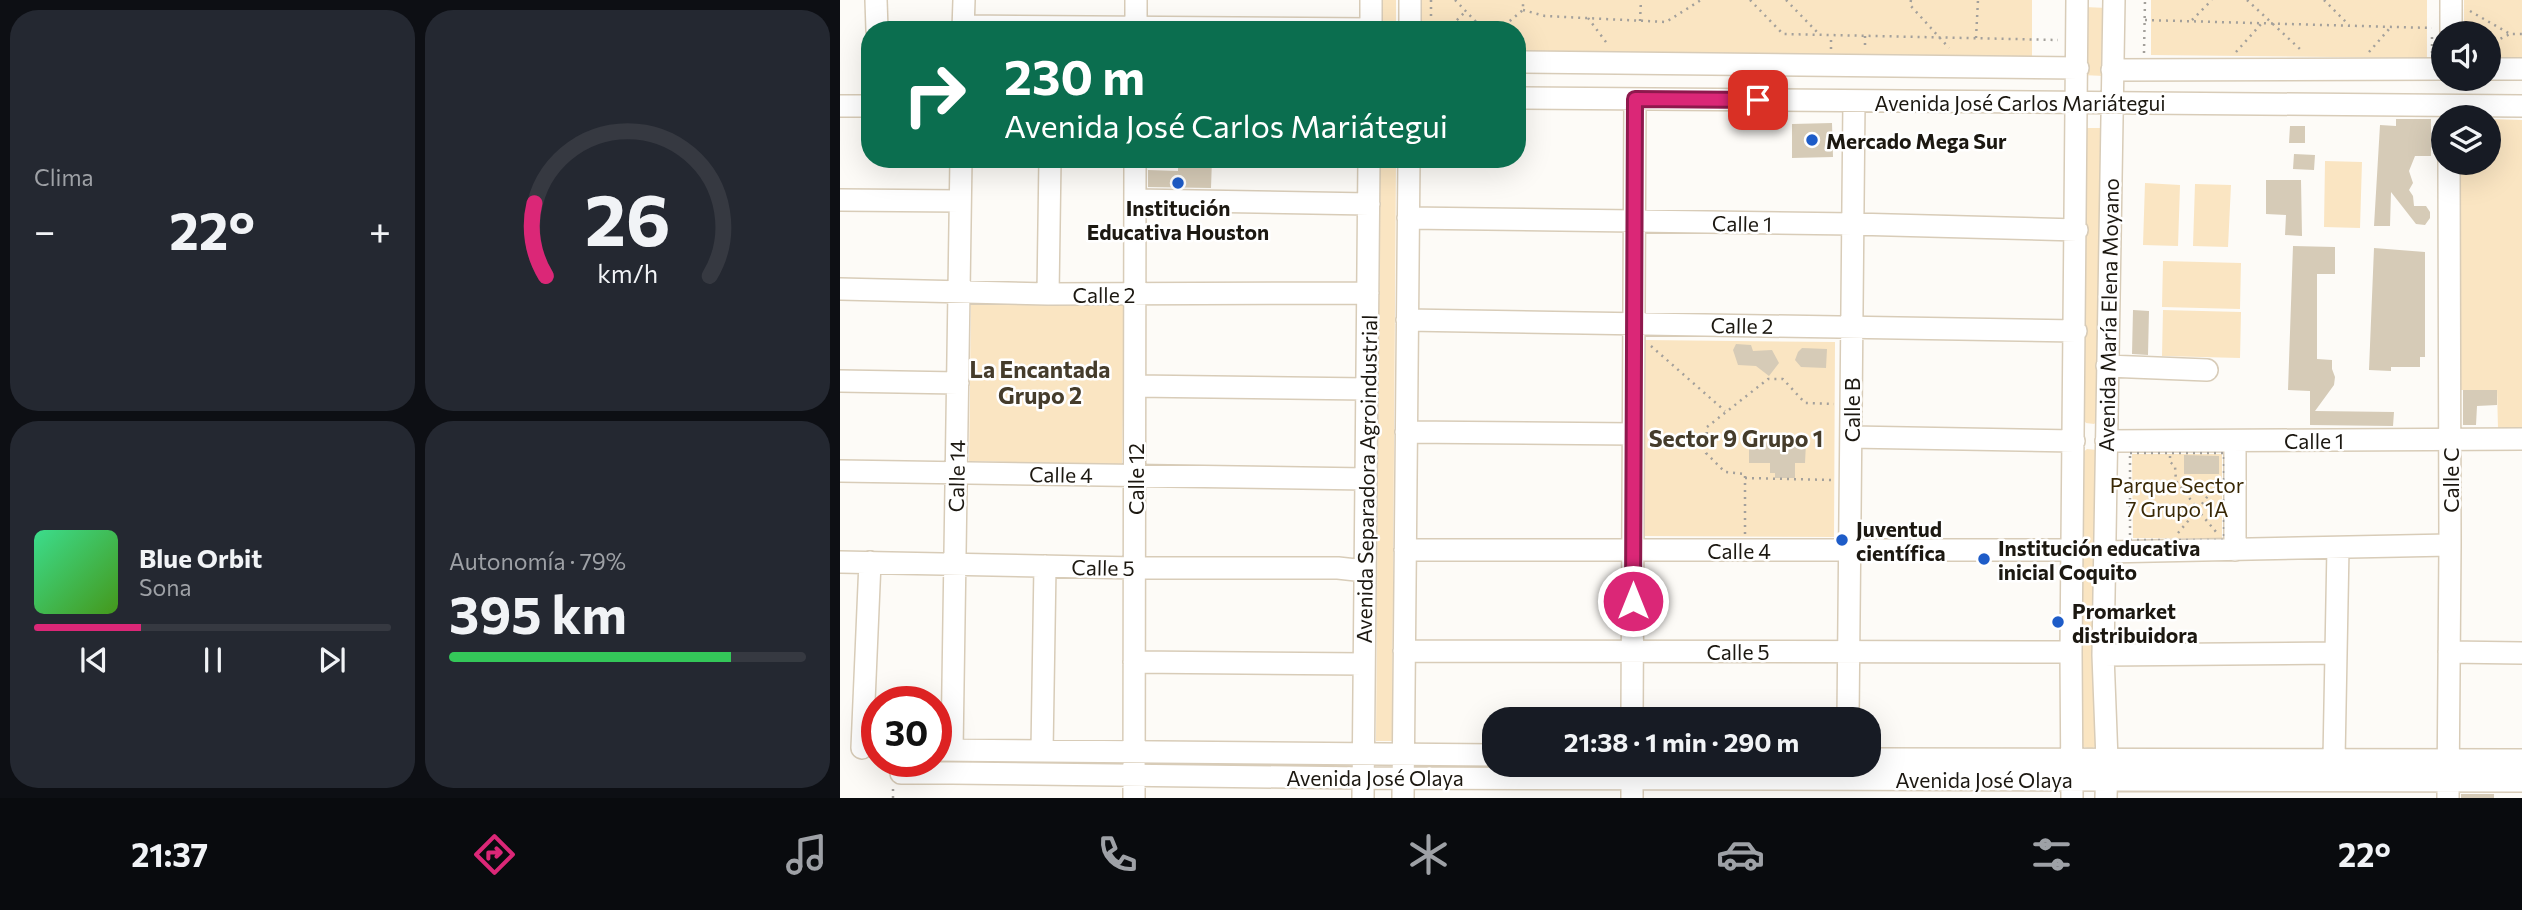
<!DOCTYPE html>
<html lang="es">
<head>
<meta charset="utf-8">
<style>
  :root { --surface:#171b24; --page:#242831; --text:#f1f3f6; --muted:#9ea1a6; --line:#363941; --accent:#db2777 }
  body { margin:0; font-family:Commissioner,sans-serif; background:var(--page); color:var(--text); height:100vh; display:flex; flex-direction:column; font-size:26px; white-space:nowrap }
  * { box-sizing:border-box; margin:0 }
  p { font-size:23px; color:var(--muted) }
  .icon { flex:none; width:38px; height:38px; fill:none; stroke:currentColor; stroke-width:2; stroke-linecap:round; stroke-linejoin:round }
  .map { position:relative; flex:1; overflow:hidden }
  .panel { display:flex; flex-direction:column; gap:10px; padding:10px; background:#0d0f14; width:840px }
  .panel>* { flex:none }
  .top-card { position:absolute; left:21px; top:21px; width:665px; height:147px; border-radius:28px; box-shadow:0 7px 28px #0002; background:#0b6e4f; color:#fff; overflow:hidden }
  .fabs { position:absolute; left:1591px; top:21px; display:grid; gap:14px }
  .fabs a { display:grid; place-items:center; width:70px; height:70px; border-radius:50%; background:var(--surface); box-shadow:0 7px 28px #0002; font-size:35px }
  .speed { position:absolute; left:21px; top:686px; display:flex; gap:14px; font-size:35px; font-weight:700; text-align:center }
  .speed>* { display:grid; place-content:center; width:91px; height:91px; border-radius:50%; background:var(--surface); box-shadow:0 7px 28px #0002; line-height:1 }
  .speed .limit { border:10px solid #d22; background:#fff; color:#111 }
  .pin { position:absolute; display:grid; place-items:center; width:60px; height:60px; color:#fff; margin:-30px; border-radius:14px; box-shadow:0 4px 10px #0006 }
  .me { position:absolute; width:77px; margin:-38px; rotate:0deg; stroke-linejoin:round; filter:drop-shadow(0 0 5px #0008) }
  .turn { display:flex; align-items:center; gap:24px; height:147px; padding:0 28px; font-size:32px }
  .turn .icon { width:91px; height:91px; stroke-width:2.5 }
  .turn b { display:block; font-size:49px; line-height:60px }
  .big { font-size:52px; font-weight:700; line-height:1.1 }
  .panel .card { flex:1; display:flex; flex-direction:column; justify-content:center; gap:10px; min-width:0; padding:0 24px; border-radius:28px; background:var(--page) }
  .panel .dial { align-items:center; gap:0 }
  .dial svg { height:182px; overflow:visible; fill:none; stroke:var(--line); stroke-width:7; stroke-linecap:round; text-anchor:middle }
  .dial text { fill:var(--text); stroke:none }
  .song { display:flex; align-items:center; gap:21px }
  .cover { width:84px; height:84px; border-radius:10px; background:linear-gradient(135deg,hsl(150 70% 55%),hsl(100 70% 35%)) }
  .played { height:7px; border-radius:4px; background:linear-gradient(90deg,var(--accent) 30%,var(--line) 30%) }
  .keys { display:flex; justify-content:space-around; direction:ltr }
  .heat { display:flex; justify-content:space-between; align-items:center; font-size:38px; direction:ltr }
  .charge { height:10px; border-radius:5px; background:linear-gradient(90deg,#34c759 79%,var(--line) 0) }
  .panel .tiles { flex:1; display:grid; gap:10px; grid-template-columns:repeat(2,1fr) }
  .trip { position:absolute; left:642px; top:707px; width:399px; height:70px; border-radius:28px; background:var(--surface); box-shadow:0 7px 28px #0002; font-weight:700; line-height:70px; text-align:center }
  .tabs { display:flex; height:112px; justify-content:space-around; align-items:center; background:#090b0e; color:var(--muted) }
  .tabs .icon { width:49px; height:49px }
  .tabs .on { color:var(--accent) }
  .tabs b { font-size:32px; color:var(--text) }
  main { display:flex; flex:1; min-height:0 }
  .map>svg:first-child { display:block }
</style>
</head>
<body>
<main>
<section class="panel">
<div class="tiles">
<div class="card"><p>Clima</p>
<div class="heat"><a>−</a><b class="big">22°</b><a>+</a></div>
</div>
<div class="card dial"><svg viewBox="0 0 100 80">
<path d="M14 69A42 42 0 1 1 86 69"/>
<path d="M14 69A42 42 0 0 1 9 37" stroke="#db2777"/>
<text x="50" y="56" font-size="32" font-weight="700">26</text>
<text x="50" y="72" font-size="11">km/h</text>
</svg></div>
<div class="card">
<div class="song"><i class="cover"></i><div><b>Blue Orbit</b><p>Sona</p></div></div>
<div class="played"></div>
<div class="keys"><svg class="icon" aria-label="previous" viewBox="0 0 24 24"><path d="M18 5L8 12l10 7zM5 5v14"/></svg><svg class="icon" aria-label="pause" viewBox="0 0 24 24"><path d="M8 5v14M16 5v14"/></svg><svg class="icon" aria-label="next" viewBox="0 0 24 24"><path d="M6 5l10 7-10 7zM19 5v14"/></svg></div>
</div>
<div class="card"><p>Autonomía · 79%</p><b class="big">395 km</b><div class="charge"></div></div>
</div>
</section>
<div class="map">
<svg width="1682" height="798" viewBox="0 0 1682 798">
  <rect width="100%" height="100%" fill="#fdfbf7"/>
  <path fill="#fae5c2" d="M541,0H556V30H540Z
    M582,0H1192V60L677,51V30H581Z
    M1311,0H1587V58L1311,55Z
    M1624,0H1682V64H1649L1648,33H1624Z
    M1245,7L1267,8L1264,76L1242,75Z
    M1649,119L1682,120V428H1658L1657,390H1621L1620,163H1648Z
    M1243,128H1263L1259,420L1254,424L1246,423L1242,418Z
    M540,159H556L552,741H536Z
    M1485,161L1522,162L1520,228L1484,227Z
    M1305,183L1340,185L1338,246L1303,245Z
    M1355,184L1391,185L1388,247L1353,246Z
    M1323,261L1401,263L1400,309L1322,307Z
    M131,301L285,304L282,465L129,461Z
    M1323,310L1401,312L1400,358L1322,356Z
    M805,340L995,342L994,537L804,536Z
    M1247,449L1257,450L1259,744L1251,749L1240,746L1241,454Z
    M1292,454H1382V539L1293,538Z"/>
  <path fill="#d6cbb7" d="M1556,119H1591V156H1575L1569,171L1573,183L1569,190L1573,196L1574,206H1586L1590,212V218L1585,225L1576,224L1551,192L1550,226H1534L1540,125L1556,126Z
    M992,123L993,157L952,158V124Z
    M1450,126H1465V143H1449Z
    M1454,154L1475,155L1474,170L1453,169Z
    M338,159H372L371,188L308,187V170L338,171Z
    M1426,180H1461L1462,236L1445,235L1446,215L1426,214Z
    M1453,246L1495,247V274H1477V359L1492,360V369L1495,377L1494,385L1475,411L1554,412L1553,426L1470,425V391L1448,390Z
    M1534,248L1585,252V357H1580V367H1551V371L1529,370Z
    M1293,310L1309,311L1308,355L1292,354Z
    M896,344L911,345L913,351L932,350L939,363L929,376L916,366L898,365L893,350Z
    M962,348L987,349L986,368L961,367L955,360L958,352Z
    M1623,390H1657V405L1637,406L1636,425H1623Z
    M909,442L966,443L965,463H955V478H935V473H930V463H909Z
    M1344,455L1379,456V474H1344Z
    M1621,794H1654V798H1621Z"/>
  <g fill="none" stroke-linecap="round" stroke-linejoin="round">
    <defs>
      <path id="minor" d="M36,0L37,30
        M123,26L531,29
        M123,30L124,0
        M296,30V0
        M531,30V0
        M570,30V0
        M1611,33V0
        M677,62L1238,68
        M1648,69H1682
        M1272,70L1603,69
        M677,98L1682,106
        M0,106H30
        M0,200L120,201
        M295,200L529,204
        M568,218L1013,224L1237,230
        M0,289L208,294L528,293
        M208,294L210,159
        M567,320L1236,331
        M1267,366L1367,370
        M0,381L118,383
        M295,386L527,389
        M566,432L793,434
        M1011,437L1234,441
        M1266,441L1682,439
        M0,471L526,479
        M565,550H1232
        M1395,550V441
        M1265,552L1610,545
        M0,562L295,568H498L525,571
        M564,651L1231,652
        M1609,652L1682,653
        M1263,655L1496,653
        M294,662L524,664
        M792,719L795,99
        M1008,719L1014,101
        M22,748L30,562
        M96,750L654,755
        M112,750L121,159
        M202,751L205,566
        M1029,759L1682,760
        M1494,759L1498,548
        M61,761V773H112L523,778L1682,781
        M792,765V798
        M294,798L295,159
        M523,798L529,159
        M563,798L569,159
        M1232,798L1231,652L1237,0
        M1266,798L1267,760L1263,655L1274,0
        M1608,798L1610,545L1609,163"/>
    </defs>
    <use href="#minor" stroke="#d8ccb8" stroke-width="24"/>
    <path stroke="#a3a09b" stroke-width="2.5" stroke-dasharray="2 5" stroke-linecap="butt" d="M615,0L644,30
      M910,0L943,34L1218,40
      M946,0L980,35
      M1071,0L1070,5L1109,48
      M1407,0L1461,50
      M1484,0L1509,25
      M683,10L705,16L826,22L861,0
      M1630,11L1670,34H1682
      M748,18L769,46
      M1305,20L1592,28
      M1352,20L1372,0
      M800,21L801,0
      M591,30V0
      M607,30L626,11
      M659,30L683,10V0
      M1025,36V50
      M1136,38L1138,0
      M1648,45L1670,34
      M991,49V35
      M1396,52L1422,23
      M1529,52L1550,28
      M1304,53L1305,0
      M1592,53V35
      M1619,89V79
      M811,346L885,411
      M811,436L866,440
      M1290,453H1384V540H1290Z
      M1330,456V462L1335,466L1336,481L1354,504
      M905,478L992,480
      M1362,504L1377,483
      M1361,514L1377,533
      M1338,533L1354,514
      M905,534V474L885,472L866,453L867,427L928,379H943L965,403L994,404
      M53,798V788"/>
    <use href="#minor" stroke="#fff" stroke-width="21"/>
  </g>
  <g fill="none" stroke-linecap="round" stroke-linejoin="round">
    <defs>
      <path id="route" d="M793,601L795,99L918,100"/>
    </defs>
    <use href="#route" stroke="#8e194d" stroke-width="18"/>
    <use href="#route" stroke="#db2777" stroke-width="12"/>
  </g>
  <g fill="#1e5cc8" stroke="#fff" stroke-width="2.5">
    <circle cx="972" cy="140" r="7"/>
    <circle cx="338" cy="183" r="7"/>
    <circle cx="1002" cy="540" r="7"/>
    <circle cx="1144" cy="559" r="7"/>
    <circle cx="1218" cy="622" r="7"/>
  </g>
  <g text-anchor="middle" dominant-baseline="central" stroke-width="5" stroke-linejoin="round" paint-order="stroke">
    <g font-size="21" fill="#1c1811" stroke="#fff">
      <text x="1180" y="102">Avenida José Carlos Mariátegui</text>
      <text transform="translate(902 223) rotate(1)">Calle 1</text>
      <text x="264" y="294">Calle 2</text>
      <text transform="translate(1268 315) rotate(-89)">Avenida María Elena Moyano</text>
      <text transform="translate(902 325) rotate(1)">Calle 2</text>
      <text transform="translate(1011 410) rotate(-90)">Calle B</text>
      <text x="1474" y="440">Calle 1</text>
      <text transform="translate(221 474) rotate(1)">Calle 4</text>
      <text transform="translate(116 476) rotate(-89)">Calle 14</text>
      <text transform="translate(295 479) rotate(-90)">Calle 12</text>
      <text transform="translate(526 479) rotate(-89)">Avenida Separadora Agroindustrial</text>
      <text transform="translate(1610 480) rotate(-90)">Calle C</text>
      <text x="899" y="550">Calle 4</text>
      <text transform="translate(263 567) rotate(1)">Calle 5</text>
      <text x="898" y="651">Calle 5</text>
      <text x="535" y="777">Avenida José Olaya</text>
      <text x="1144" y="779">Avenida José Olaya</text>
    </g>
    <g font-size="21" font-weight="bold" fill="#1c1811" stroke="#fff" text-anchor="start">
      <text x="986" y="140">Mercado Mega Sur</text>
      <text x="338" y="207" text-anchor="middle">Institución<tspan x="338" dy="24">Educativa Houston</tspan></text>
      <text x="1016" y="528">Juventud<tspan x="1016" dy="24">científica</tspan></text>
      <text x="1158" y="547">Institución educativa<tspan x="1158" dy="24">inicial Coquito</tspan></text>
      <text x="1232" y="610">Promarket<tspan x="1232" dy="24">distribuidora</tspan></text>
    </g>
    <g font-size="21" fill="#392805" stroke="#fff">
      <text x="1337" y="484">Parque Sector<tspan x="1337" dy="24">7 Grupo 1A</tspan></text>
    </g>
    <g font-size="23" font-weight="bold" fill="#453c2b" stroke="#fff">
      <text x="200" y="369">La Encantada<tspan x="200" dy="26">Grupo 2</tspan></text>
      <text x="896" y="438">Sector 9 Grupo 1</text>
    </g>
  </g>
</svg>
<div class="fabs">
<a><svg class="icon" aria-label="sound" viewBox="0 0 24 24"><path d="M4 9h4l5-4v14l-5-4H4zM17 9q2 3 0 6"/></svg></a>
<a><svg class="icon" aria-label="layers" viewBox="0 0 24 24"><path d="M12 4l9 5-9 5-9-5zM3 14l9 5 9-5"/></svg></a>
</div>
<div class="speed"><div class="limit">30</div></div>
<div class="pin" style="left:918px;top:100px;background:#d93025"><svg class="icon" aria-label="arrive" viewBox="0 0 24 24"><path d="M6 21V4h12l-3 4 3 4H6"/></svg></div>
<svg class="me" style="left:793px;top:601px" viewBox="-20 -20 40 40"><circle r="17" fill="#db2777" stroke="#fff" stroke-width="3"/><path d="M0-11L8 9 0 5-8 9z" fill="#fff"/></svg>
<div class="trip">21:38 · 1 min · 290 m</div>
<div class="top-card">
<div class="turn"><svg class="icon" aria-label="right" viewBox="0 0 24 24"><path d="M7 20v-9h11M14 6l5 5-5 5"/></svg><div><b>230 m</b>Avenida José Carlos Mariátegui</div></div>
</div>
</div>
</main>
<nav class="tabs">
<b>21:37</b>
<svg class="icon on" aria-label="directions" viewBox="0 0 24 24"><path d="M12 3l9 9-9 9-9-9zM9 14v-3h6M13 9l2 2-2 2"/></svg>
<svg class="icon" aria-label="music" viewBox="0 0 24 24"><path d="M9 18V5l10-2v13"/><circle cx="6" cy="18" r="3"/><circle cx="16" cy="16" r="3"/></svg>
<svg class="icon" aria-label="phone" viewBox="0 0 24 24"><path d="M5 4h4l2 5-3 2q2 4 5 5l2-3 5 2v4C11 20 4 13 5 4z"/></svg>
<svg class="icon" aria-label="climate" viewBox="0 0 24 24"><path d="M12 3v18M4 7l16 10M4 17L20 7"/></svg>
<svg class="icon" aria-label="car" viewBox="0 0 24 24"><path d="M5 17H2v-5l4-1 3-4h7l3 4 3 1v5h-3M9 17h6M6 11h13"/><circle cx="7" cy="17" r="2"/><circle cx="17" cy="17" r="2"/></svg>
<svg class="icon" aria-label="filters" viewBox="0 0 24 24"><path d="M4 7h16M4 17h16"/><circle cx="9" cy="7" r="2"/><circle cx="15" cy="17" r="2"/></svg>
<b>22°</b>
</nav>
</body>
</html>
